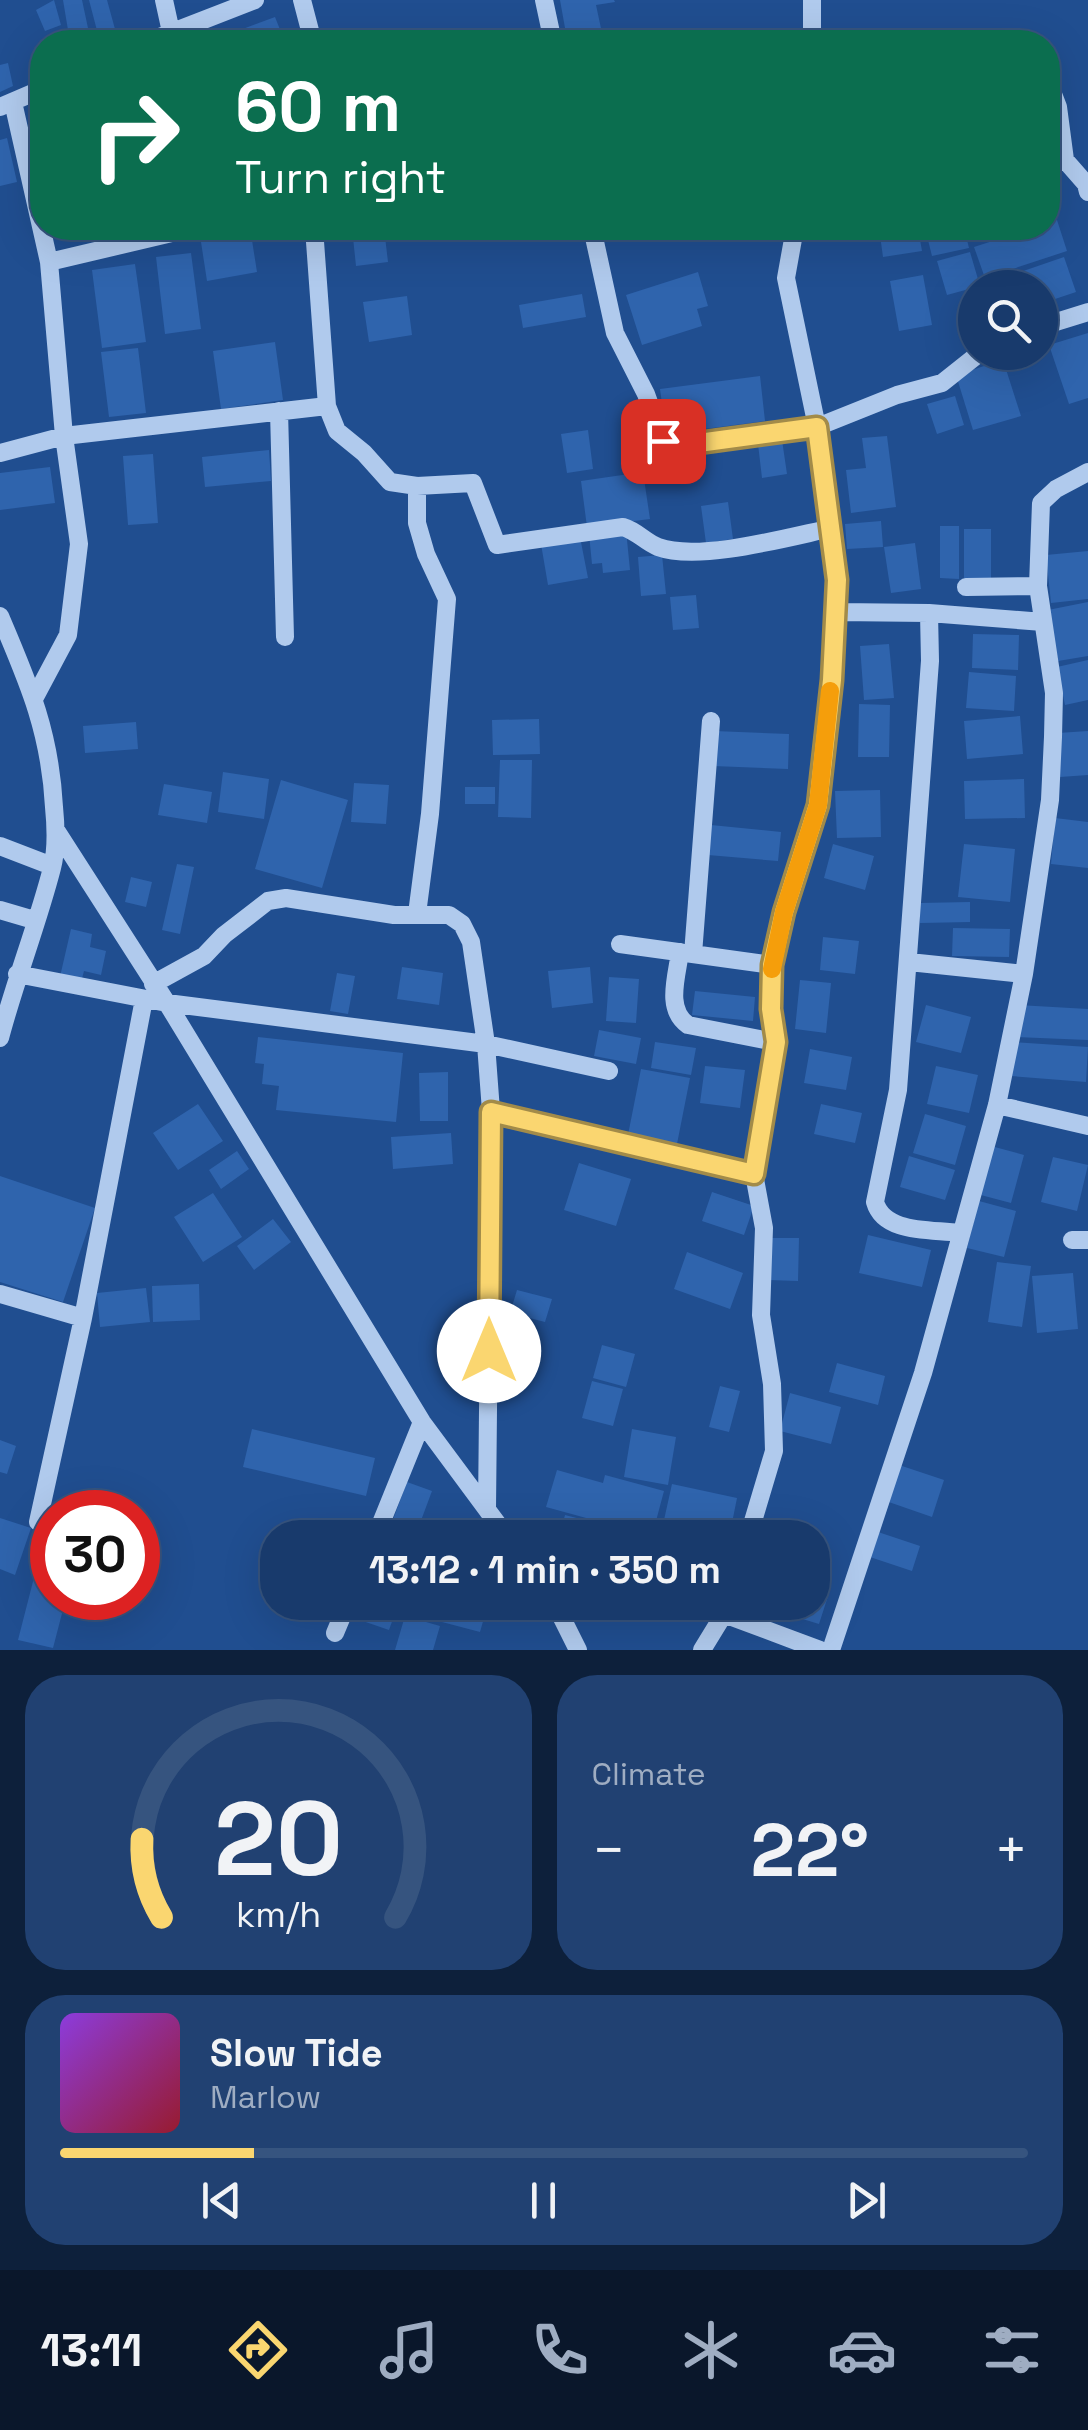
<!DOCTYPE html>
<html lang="en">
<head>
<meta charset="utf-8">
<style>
  :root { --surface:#183a6c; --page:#214172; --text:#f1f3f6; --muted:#9fadc2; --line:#36547f; --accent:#fad670 }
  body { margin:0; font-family:"Space Grotesk",sans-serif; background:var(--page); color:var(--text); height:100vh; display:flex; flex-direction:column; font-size:38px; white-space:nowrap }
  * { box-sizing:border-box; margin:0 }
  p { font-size:32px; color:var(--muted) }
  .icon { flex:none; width:55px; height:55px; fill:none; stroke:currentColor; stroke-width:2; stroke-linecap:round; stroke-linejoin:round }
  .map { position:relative; height:1650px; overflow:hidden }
  .sheet { display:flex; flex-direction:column; gap:25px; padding:25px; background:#0d203b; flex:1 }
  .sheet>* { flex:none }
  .top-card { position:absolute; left:30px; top:30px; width:1030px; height:210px; border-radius:40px; box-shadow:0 10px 40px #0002,0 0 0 2px var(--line); background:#0b6e4f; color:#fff; overflow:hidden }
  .fabs { position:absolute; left:958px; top:270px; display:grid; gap:20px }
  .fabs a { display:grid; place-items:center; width:100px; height:100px; border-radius:50%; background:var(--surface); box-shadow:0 10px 40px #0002,0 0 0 2px var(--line); font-size:50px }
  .speed { position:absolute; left:30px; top:1490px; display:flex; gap:20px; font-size:50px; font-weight:700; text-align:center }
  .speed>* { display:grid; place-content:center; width:130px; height:130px; border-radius:50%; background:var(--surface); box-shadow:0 10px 40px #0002,0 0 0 2px var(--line); line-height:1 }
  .speed .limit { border:15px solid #d22; background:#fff; color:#111 }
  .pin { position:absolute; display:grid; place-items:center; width:85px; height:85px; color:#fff; margin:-42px; border-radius:20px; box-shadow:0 5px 15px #0006 }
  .me { position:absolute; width:110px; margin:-55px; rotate:0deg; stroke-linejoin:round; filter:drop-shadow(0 0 8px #0008) }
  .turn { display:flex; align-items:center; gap:35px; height:210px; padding:0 40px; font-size:45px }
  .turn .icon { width:130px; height:130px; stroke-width:2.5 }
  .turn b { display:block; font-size:70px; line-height:85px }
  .big { font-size:75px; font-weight:600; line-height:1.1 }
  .sheet .tile { flex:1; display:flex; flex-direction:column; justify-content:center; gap:15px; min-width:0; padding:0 35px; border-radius:40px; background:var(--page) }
  .sheet .dial { align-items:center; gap:0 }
  .dial svg { height:260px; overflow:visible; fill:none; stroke:var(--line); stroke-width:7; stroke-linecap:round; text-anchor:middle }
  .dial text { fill:var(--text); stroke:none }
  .song { display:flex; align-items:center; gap:30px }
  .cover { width:120px; height:120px; border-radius:15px; background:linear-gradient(135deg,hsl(270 70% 55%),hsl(350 70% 35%)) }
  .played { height:10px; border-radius:5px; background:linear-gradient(90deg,var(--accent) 20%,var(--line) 20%) }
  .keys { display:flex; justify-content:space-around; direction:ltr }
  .heat { display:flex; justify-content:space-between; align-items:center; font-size:55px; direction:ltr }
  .sheet .tiles { flex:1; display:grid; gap:25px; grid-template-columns:1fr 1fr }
  .tile:last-child { grid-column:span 2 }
  .trip { position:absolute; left:260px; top:1520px; width:570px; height:100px; border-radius:40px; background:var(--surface); box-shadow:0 10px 40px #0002,0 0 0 2px var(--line); font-weight:600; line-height:100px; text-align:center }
  .tabs { display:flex; height:160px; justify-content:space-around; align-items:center; background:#0a172b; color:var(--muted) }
  .tabs .icon { width:70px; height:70px }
  .tabs .current { color:var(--accent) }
  .tabs b { font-size:45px; color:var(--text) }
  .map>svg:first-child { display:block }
</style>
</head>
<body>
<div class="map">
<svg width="1088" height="1650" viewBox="0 0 1088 1650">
  <rect width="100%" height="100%" fill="#204e90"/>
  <path fill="#2f64ad" d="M54,0L61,25L45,31L36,10Z
    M63,0H82L91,42H70Z
    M89,0H107L118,40L100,42Z
    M560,0H614L615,2L596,5L602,33L567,39Z
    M275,17L285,42H208Z
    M8,63L13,86L0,92V65Z
    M42,118V150H41L34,119Z
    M7,138L17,182L0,186V140Z
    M1057,220L1067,251L985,278L974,247L1033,228H1048V223Z
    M111,228H159L113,239Z
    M352,228H384L388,262L356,266Z
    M879,228H918L922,251L883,257Z
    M925,228H964L969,248L932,256Z
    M968,228H1018L973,242Z
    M251,234L257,272L207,281L201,242Z
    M970,252L980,286L947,295L937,261Z
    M191,253L201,329L165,334L156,257Z
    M1064,257L1076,292L1040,304V288H986L985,284Z
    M135,264L146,342L102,348L92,270Z
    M698,272L708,306L697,309L702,326L642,345L626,295Z
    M923,275L932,325L899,331L890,281Z
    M582,294L586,317L523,328L519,305Z
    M407,296L412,335L369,342L363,302Z
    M1088,333V398L1069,404L1049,345Z
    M275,342L283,400L221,409L213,351Z
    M138,348L146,413L109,417L101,352Z
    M1003,360L1021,416L973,430L956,375Z
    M760,376L765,421L666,434L660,389Z
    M955,396L964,425L937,434L927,404Z
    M588,430L593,469L567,473L561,434Z
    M887,436L896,507L851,513L846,470L866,468L862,438Z
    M782,440L787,474L762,478L758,444Z
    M269,450L271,481L205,487L202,457Z
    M153,454L158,523L128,525L123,456Z
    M50,467L55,503L0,510V473Z
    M643,472L650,519L587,527L581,481Z
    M728,502L733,539L706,543L701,506Z
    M881,521L883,547L847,549L845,524Z
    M940,526H959V579L940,578Z
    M964,529H991V581L964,580Z
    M626,530L630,570L603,573L602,563L592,564L589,534Z
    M580,537L588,578L548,585L541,544Z
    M915,543L921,589L891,593L884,547Z
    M1088,551V599L1051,603L1046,555Z
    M662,555L666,594L641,596L638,557Z
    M696,595L699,628L673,630L670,597Z
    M1088,602V656L1058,661L1048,610Z
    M973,634L1019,635L1018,670L972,668Z
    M889,644L894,698L864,700L860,646Z
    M1088,660V700L1065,705L1057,667Z
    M969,672L1016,676L1014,711L966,708Z
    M859,704L890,705L889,757H858Z
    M1020,716L1023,754L967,759L964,721Z
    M539,719L540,754L493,755L492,720Z
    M136,722L138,749L85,753L83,726Z
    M714,731L789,734L788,769L713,766Z
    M1088,731V775L1060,777L1058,733Z
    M500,760H532L531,818L498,817Z
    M223,772L269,779L264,819L218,812Z
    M1024,779L1025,818L965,819L964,781Z
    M281,780L348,800L322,888L255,869Z
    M354,783L389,785L386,824L351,822Z
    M164,784L212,792L207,823L158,815Z
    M465,787H495V804H465Z
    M880,790L881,837L837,838L835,791Z
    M1055,818L1088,822V868L1051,864Z
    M711,825L781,832L778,861L708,855Z
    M833,844L874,856L865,890L824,878Z
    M964,844L1015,849L1010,902L958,897Z
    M177,864L194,867L180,934L162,930Z
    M131,877L152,882L146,907L125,902Z
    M970,902V922L920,923V903Z
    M953,928L1010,929L1009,957L952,956Z
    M71,929L92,934L90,947L106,951L101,975L84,971L80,986L59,981Z
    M823,937L859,941L855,974L820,970Z
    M402,967L443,973L439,1005L397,999Z
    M590,967L593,1003L552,1008L548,971Z
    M337,973L355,976L348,1014L330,1011Z
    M609,977L639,979L636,1023L606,1021Z
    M800,980L831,983L826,1033L795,1029Z
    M695,991L755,997L753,1021L692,1015Z
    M926,1005L971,1017L961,1053L916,1042Z
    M1018,1005L1088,1009V1040L1016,1037Z
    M599,1030L641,1038L636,1064L594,1056Z
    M258,1037L403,1053L396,1122L276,1110L279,1086L262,1084L264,1064L255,1063Z
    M655,1042L696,1048L691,1075L651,1068Z
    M1014,1042L1088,1047L1086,1082L1011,1076Z
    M810,1049L852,1057L846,1090L804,1083Z
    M705,1066L745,1070L740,1108L700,1103Z
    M936,1066L978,1075L969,1113L927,1104Z
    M641,1069L690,1078L676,1149L627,1140Z
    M448,1072V1121H420L419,1073Z
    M198,1104L223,1141L178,1170L153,1133Z
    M821,1104L862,1113L855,1143L814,1134Z
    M925,1114L966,1126L955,1165L913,1153Z
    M451,1133L453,1164L393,1169L391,1137Z
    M991,1146L1024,1155L1011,1203L977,1194Z
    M237,1151L249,1169L221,1189L209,1170Z
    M909,1156L955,1170L945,1200L900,1187Z
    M1053,1157L1088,1165L1077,1211L1041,1202Z
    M579,1163L631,1179L616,1226L564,1210Z
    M0,1176L95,1208L63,1302L0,1282Z
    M712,1192L754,1206L744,1235L702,1221Z
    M213,1193L242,1237L203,1262L174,1217Z
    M979,1201L1016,1211L1004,1257L967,1248Z
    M273,1219L291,1242L254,1270L237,1246Z
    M868,1235L931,1250L922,1287L859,1273Z
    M769,1238H799L798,1281L769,1280Z
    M687,1252L743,1273L730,1309L674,1289Z
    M997,1262L1031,1266L1022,1327L988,1322Z
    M1073,1273L1078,1329L1037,1333L1032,1276Z
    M199,1284L200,1320L153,1322L152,1286Z
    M146,1288L150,1322L100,1327L97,1293Z
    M517,1290L552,1299L545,1322L510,1313Z
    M602,1345L635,1354L626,1387L593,1378Z
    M837,1363L885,1376L878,1405L829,1392Z
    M592,1381L623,1389L613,1426L582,1418Z
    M720,1386L740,1391L729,1432L709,1427Z
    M790,1393L841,1407L831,1444L780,1431Z
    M252,1429L375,1458L366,1496L243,1467Z
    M632,1429L676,1437L668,1485L624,1477Z
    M0,1440L16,1446L7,1474L0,1472Z
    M896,1464L944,1480L932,1517L883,1500Z
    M557,1470L603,1483L605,1475L664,1491L652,1536L546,1507Z
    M407,1482L432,1491L416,1534L391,1525Z
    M672,1484L737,1498L729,1538H660Z
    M56,1502L90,1509V1512H54Z
    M565,1515L596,1523L592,1538H559Z
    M0,1518L31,1528L15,1575L0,1569Z
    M872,1530L920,1546L912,1571L864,1555Z
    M38,1562L52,1566V1598H66L53,1648L18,1640Z
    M812,1585L830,1590L819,1624L786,1614L789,1602H812Z
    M363,1602H399L389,1630L357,1619Z
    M447,1602L486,1611L480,1632L442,1622Z
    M642,1602H708L704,1621L640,1608Z
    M747,1602H788L784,1614Z
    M405,1616L440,1626L433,1650H395Z"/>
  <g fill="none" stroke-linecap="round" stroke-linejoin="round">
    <path stroke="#b0caed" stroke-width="18" d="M164,0L171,32
      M302,0L313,42
      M544,0L553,42
      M147,42L255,0
      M812,42V0
      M1048,81L1058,107L1065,160
      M13,102L49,262L64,436L79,544L68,635L35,697
      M0,107L42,89
      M1048,167L1065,160L1086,184L1088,192
      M314,228L327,406L337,431L364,453L390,482L417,486L473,483L497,545L623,527C637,531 645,542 658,547C699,562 789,537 832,528
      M592,228L615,333L646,394L663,441L691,445L817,427L897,395L942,383L981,352
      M49,262L193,228
      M1040,327L1088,312
      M279,411L285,637
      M0,453L64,436L327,406
      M966,587L1038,586
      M837,612L929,613L1043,622
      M929,613L930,661L898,1090L875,1202C884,1234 932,1229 959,1233
      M0,616C29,684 50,732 54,807C56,827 57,849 52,868C37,926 15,981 0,1038
      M56,830L167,1003L422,1422L508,1538
      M0,846L52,866
      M0,910L34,920
      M417,914L430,814L447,599L426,554L417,523V486
      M620,944L772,965
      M680,952C677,976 665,1009 688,1025L775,1042
      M693,954L711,721
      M909,962L1024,974
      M17,974L167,1003L486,1044L609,1071
      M153,984L204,956L224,935L268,901L286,898L394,915H449L462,924L471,942L486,1044L491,1111L487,1510
      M997,1105L1088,1126
      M491,1111L754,1174
      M1072,1240H1088
      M0,1294L83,1318L38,1522
      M83,1318L144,999
      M375,1538L422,1422
      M748,1538L774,1451L772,1384L761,1315L764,1228L754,1174L775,1042L771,1009L772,965L784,912L818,805L837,612L832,528L817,427L786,278L795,228
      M554,1602L578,1650
      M335,1633L348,1602
      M702,1650L724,1614L820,1650
      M831,1650L923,1373L997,1105L1024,974L1050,800L1053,737L1054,693L1038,586L1041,503L1056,489L1088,472"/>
  </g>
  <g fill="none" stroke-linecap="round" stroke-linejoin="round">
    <defs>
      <path id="route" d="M489,1351L491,1112L754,1174L776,1042L771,1009L772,965L784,912L818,805L832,680L837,580L817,427L691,444L663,441"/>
    </defs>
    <use href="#route" stroke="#a28b49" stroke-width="25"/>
    <use href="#route" stroke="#fad670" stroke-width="18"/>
    <path stroke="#f59e0b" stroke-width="18" d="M772,969L784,912L818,805L830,691"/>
  </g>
</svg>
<div class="fabs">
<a><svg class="icon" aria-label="search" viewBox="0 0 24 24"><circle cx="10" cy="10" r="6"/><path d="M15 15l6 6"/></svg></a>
</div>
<div class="speed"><div class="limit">30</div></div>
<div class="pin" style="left:663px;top:441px;background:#d93025"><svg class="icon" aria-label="arrive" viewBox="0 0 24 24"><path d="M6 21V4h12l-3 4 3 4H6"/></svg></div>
<svg class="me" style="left:489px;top:1351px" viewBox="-20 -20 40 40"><circle r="19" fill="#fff"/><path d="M0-13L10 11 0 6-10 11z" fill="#fad670"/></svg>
<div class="trip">13:12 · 1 min · 350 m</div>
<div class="top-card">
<div class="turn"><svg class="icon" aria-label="right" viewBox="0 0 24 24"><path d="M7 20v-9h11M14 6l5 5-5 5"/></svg><div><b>60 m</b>Turn right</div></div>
</div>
</div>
<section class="sheet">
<div class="tiles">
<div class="tile dial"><svg viewBox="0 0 100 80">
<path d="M14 69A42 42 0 1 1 86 69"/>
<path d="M14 69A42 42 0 0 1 8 45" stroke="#fad670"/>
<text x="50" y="56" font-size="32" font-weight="700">20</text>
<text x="50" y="72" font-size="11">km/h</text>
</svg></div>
<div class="tile"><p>Climate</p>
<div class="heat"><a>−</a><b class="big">22°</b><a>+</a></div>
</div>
<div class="tile">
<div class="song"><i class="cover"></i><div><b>Slow Tide</b><p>Marlow</p></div></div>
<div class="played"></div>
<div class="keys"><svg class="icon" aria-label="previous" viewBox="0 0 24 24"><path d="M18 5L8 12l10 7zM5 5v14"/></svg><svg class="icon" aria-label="pause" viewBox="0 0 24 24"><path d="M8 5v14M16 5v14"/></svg><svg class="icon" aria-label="next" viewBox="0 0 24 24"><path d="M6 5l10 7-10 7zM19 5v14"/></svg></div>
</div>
</div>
</section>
<nav class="tabs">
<b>13:11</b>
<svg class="icon current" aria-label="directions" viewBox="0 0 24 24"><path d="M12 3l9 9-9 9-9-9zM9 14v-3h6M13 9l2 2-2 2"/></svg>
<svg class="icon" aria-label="music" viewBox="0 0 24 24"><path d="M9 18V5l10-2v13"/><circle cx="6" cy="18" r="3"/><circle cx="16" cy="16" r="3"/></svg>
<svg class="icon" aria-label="phone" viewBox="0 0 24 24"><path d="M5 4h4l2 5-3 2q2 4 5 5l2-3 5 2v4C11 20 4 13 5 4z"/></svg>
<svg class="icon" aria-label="climate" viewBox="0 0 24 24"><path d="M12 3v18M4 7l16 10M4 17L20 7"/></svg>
<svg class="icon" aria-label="car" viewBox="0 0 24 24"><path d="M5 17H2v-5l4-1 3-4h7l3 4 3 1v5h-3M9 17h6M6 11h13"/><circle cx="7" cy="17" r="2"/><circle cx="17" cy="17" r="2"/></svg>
<svg class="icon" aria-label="filters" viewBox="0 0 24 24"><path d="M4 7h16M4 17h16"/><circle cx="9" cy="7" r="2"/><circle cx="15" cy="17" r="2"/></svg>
</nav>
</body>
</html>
